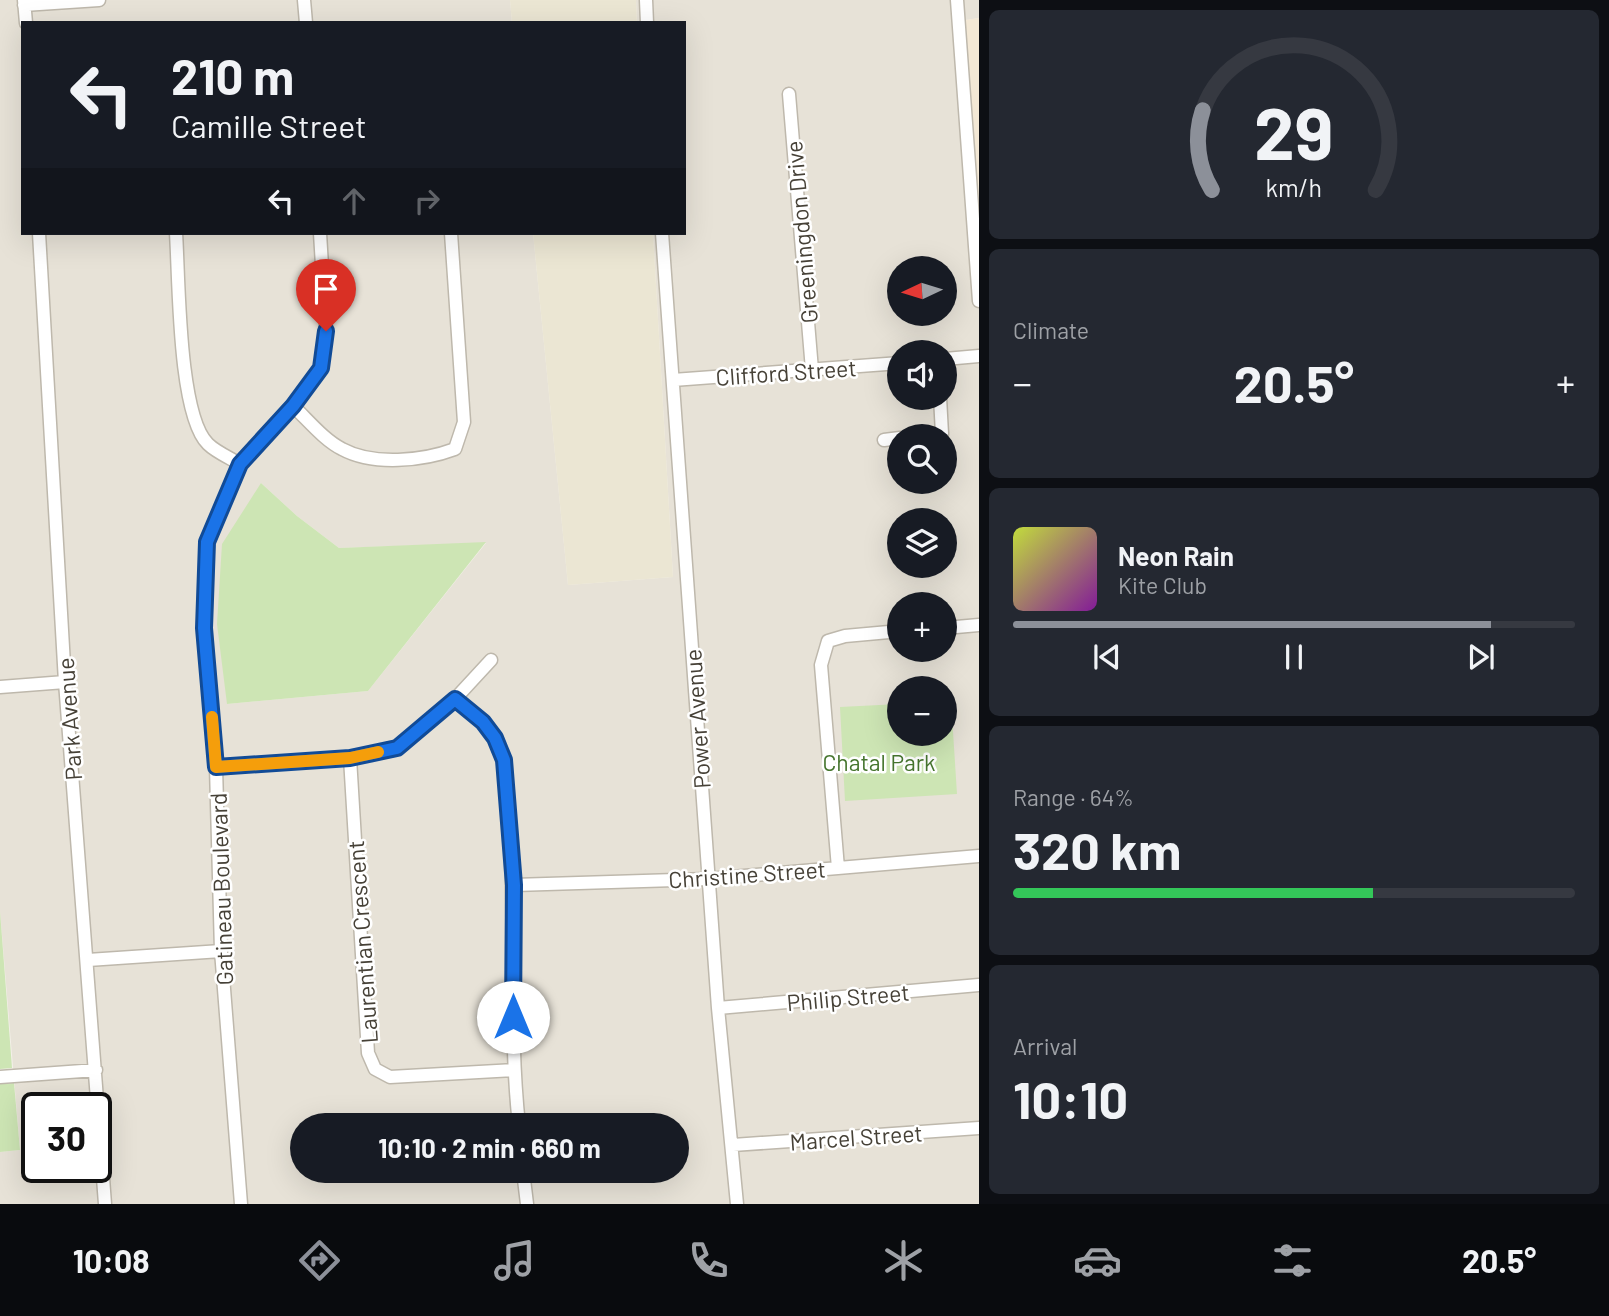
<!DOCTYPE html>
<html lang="en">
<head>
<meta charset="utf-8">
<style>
  :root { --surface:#171b24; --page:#242831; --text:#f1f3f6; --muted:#9ea1a6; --line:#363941; --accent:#8c9099 }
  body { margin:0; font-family:Barlow,sans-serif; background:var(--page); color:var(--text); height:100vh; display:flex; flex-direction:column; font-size:26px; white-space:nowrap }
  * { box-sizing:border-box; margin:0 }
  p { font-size:23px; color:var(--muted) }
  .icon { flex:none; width:38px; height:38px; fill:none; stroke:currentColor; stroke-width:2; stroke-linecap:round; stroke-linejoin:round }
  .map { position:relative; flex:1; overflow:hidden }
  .drawer { display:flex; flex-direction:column; gap:10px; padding:10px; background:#0d0f14; width:630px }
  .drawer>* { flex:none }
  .banner { position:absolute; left:21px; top:21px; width:665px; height:214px; border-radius:0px; box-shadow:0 7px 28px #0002; background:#171b24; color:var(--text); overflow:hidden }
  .needle { width:46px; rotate:266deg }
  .tools { position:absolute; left:887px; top:256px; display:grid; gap:14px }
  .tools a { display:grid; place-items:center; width:70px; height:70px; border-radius:50%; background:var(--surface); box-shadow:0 7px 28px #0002; font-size:35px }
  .speed { position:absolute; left:21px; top:1092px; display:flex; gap:14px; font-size:35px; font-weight:700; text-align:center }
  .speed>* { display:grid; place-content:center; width:91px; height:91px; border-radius:50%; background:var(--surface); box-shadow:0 7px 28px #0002; line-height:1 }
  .speed .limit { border:4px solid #111; border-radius:10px; background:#fff; color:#111 }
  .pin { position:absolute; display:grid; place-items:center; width:60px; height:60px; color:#fff; margin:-72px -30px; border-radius:50% 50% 50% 0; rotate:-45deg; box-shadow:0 0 7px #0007 }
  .pin .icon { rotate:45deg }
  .me { position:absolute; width:77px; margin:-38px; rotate:0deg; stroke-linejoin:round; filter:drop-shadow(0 0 5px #0008) }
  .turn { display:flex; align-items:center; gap:24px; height:147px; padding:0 35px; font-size:32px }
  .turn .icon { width:91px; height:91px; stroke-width:2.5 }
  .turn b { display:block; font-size:49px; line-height:60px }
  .lanes { display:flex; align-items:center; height:66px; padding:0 35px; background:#0003; justify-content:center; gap:35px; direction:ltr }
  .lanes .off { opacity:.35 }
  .big { font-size:52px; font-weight:700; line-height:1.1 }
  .drawer .widget { flex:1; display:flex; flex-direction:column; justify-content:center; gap:10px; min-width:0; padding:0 24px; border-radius:10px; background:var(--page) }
  .drawer .dial { align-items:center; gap:0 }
  .dial svg { height:182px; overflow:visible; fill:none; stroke:var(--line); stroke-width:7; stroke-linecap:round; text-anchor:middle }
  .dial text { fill:var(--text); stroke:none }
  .song { display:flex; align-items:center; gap:21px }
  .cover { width:84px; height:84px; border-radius:10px; background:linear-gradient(135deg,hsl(70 70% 55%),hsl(290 70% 35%)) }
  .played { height:7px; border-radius:4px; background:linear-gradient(90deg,var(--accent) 85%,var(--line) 85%) }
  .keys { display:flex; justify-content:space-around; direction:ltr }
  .heat { display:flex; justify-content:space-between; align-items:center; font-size:38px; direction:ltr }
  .charge { height:10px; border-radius:5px; background:linear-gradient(90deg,#34c759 64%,var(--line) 0) }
  .trip { position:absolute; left:290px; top:1113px; width:399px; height:70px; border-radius:35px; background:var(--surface); box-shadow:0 7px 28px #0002; font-weight:700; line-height:70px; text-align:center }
  .menu { display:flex; height:112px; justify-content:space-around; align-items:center; background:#090b0e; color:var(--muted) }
  .menu .icon { width:49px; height:49px }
  .menu .selected { color:var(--accent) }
  .menu b { font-size:32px; color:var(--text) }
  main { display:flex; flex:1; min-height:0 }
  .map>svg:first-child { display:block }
</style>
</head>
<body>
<main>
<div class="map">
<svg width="979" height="1204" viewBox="0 0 979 1204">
  <rect width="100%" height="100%" fill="#f3f0e8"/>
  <path fill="#e7e2d7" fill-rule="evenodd" d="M0,0H510L512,23H23V233H533L568,585L673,577L653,233H684V23H637L636,0H979V18L966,20L979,212V1204H0V1152L20,1150L0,911ZM900,268H945V313H900ZM900,352H945V397H900ZM900,436H945V481H900ZM261,483L297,516L339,548L486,543L368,691L227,704ZM900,520H945V565H900ZM900,604H945V649H900ZM900,688H945V733H900ZM37,1108H96V1167H37ZM303,1125H677V1171H303Z"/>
  <path fill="#f3e8d5" d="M979,18V212L965,20Z"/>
  <path fill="#ebe6d3" d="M510,0H636L637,23H512Z
    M533,233H653L673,577L568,585Z"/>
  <path fill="#cde5b4" d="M261,483L297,516L339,548L486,542L368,691L227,704L217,624L222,544Z
    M951,700L957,794L845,801L840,707L899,704L900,733H945V701Z
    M0,911L12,1068L0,1069Z
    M14,1083L20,1150L0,1152V1084Z"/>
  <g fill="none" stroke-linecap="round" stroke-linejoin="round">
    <defs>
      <path id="minor" d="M24,0L26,23
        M304,0L306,23
        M646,0L647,23
        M957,0L979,301
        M24,5L99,0
        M789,94L812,370
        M39,233L65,682L105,1204
        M176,233C179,277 178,415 208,444C216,452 230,458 240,464
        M662,233L718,1008L737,1204
        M945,359L979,356
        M673,380L900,363
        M293,406C308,420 324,440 342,449C373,466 423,461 455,449L464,422L451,233
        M926,436L942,434L940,397
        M884,440L900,438
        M945,628L979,625
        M0,687L65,682
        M455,699C470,711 488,723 496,741C508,766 507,797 509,825C517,925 508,1025 519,1125
        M350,758L368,1053L375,1069L390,1077L513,1070
        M216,767L350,758L397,748L455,699L491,660
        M838,868L821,665L828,641L845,636L900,631
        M514,885L708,879L979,856
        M88,960L221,951
        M718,1008L979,985
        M0,1077L96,1070
        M733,1145L979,1128
        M523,1171L527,1204
        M241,1204L221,951L216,767L204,628L207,542L240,464L293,406L321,368L326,331L320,233"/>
    </defs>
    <use href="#minor" stroke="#beb8ac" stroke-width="15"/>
    <use href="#minor" stroke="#fff" stroke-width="12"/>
  </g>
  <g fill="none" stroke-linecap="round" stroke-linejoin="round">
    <defs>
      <path id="route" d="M326,331L321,368L293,406L240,464L207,542L204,628L216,767L350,758L397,748L455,699L483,722L495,738L504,760L514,885L513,1017"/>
    </defs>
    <use href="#route" stroke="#114b97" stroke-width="18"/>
    <use href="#route" stroke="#1a73e8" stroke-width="12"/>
    <path stroke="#f59e0b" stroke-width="12" d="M212,717L216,767L350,758L378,752"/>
  </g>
  <g text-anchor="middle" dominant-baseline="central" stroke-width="5" stroke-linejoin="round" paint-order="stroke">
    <g font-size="23" fill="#464137" stroke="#fff">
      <text transform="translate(801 232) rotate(-95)">Greeningdon Drive</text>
      <text transform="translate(786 372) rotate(-4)">Clifford Street</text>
      <text transform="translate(69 719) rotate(-94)">Park Avenue</text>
      <text transform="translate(697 719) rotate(-94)">Power Avenue</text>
      <text transform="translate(747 874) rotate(-4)">Christine Street</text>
      <text transform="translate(221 889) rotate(-92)">Gatineau Boulevard</text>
      <text transform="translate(362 942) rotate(-94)">Laurentian Crescent</text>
      <text transform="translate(848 997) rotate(-5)">Philip Street</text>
      <text transform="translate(856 1137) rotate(-4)">Marcel Street</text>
    </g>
    <g font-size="23" fill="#46752e" stroke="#fff">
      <text x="879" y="762">Chatal Park</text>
    </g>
  </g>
</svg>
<div class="tools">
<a><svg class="needle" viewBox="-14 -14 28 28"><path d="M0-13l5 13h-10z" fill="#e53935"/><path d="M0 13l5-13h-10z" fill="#9ea1a6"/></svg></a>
<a><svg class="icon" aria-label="sound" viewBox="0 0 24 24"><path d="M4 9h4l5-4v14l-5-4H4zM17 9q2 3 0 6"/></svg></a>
<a><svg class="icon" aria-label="search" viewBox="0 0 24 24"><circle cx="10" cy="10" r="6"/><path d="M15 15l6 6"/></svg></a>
<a><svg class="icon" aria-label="layers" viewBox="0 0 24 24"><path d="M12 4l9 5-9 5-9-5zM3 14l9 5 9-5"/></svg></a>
<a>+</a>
<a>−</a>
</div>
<div class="speed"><div class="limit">30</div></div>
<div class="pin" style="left:326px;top:331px;background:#d93025"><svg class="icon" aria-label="arrive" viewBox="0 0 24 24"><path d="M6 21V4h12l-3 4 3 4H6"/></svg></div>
<svg class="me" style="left:513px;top:1017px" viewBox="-20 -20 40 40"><circle r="19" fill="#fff"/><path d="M0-13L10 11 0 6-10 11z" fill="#1a73e8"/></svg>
<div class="trip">10:10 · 2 min · 660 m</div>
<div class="banner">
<div class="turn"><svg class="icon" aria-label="left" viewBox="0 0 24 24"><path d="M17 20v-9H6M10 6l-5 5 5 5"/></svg><div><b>210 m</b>Camille Street</div></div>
<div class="lanes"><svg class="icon" aria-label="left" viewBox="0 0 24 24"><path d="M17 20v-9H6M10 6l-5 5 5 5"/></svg><svg class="icon off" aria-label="ahead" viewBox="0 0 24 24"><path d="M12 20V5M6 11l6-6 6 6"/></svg><svg class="icon off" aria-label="right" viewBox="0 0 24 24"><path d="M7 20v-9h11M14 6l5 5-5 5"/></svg></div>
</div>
</div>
<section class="drawer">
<div class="widget dial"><svg viewBox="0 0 100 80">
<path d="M14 69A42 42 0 1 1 86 69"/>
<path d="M14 69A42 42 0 0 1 10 34" stroke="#8c9099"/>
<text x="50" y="56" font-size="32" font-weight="700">29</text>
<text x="50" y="72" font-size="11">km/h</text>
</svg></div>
<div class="widget"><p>Climate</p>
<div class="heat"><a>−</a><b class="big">20.5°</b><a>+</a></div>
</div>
<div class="widget">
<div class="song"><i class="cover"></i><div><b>Neon Rain</b><p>Kite Club</p></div></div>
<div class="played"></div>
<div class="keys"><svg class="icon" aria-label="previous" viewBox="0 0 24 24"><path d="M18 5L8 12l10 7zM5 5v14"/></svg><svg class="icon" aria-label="pause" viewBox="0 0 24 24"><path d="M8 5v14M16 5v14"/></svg><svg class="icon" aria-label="next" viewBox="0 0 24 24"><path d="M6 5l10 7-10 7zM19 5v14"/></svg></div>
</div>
<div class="widget"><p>Range · 64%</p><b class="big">320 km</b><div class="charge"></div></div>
<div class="widget"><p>Arrival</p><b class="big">10:10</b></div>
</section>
</main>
<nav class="menu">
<b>10:08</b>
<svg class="icon selected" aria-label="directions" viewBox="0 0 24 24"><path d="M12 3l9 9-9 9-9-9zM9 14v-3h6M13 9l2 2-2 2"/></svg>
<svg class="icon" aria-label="music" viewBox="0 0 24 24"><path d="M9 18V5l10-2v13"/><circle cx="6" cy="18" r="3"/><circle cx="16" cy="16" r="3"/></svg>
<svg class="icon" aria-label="phone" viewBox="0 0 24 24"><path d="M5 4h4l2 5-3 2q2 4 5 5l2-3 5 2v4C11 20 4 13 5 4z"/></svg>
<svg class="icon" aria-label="climate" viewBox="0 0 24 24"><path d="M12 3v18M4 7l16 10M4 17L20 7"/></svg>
<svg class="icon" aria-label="car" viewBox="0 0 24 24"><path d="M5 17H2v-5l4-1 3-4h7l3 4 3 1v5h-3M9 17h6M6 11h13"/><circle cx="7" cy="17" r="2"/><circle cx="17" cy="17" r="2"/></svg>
<svg class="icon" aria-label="filters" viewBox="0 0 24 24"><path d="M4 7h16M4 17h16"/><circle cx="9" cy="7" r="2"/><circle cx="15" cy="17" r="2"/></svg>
<b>20.5°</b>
</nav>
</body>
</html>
